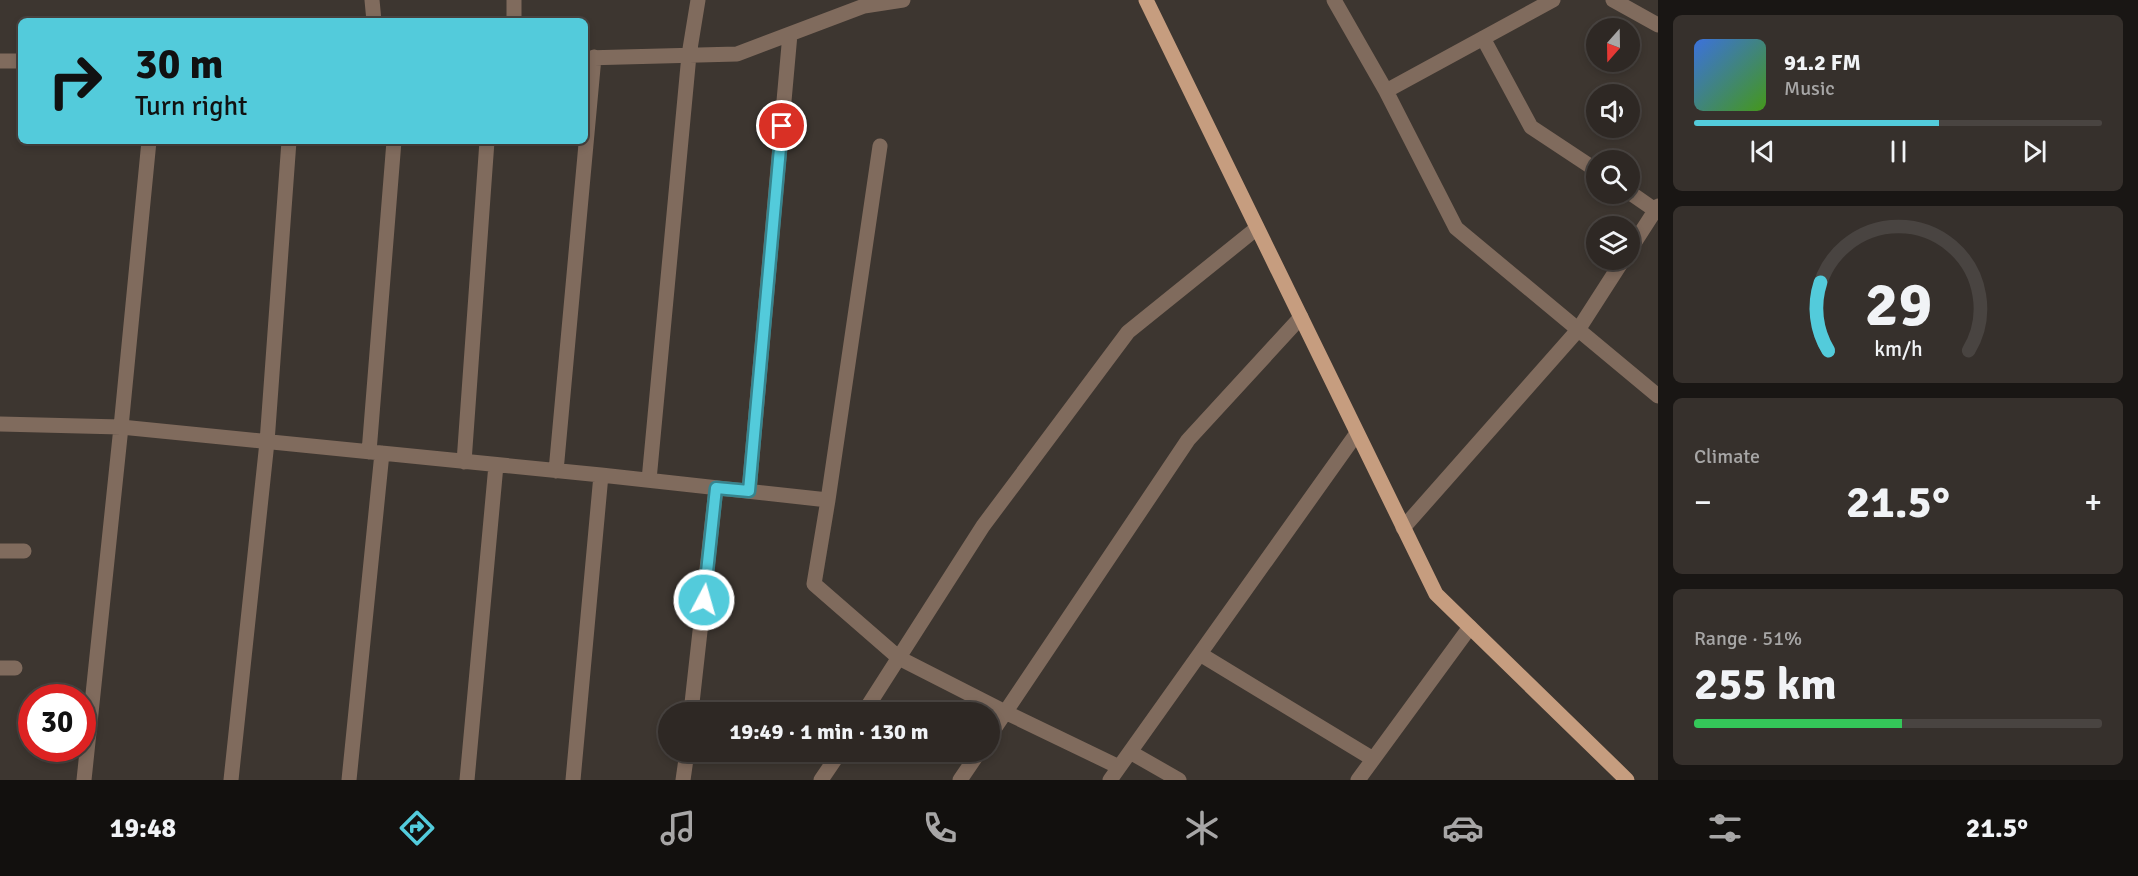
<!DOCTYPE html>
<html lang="en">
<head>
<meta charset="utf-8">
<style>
  :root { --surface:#2e2824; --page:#36302c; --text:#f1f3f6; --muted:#a7a6a6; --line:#494441; --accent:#53cbdb }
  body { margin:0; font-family:Signika,sans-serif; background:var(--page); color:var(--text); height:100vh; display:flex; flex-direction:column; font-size:22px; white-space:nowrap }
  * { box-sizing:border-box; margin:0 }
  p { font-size:20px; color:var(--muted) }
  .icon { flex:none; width:33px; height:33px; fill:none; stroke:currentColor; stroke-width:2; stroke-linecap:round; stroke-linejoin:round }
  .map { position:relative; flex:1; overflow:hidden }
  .panel { display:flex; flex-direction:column; gap:15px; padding:15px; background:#191614; width:480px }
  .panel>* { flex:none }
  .banner { position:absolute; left:18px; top:18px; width:570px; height:126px; border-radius:9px; box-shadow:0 3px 9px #0003,0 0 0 2px var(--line); background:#53cbdb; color:#111; overflow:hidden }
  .needle { width:39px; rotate:200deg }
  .controls { position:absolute; left:1586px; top:18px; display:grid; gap:12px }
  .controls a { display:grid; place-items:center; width:54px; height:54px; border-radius:50%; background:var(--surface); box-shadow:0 3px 9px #0003,0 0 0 2px var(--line); font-size:30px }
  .speed { position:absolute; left:18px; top:684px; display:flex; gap:12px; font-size:30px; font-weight:700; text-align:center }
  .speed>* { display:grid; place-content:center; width:78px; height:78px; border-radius:50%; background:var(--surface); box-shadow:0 3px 9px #0003,0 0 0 2px var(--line); line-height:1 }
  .speed .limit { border:9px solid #d22; background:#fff; color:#111 }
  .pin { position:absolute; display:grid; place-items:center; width:51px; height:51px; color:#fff; margin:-26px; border:3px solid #fff; border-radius:50%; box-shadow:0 2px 6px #0007 }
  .me { position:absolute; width:66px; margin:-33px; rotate:6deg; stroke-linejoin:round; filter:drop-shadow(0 0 4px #0008) }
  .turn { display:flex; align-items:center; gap:21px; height:126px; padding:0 18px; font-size:27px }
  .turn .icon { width:78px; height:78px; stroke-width:2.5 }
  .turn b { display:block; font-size:42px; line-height:51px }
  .big { font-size:45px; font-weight:700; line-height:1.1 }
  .panel .card { flex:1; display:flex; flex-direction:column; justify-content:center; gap:9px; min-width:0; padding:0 21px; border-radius:9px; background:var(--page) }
  .panel .dial { align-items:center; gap:0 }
  .dial svg { height:156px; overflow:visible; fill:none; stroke:var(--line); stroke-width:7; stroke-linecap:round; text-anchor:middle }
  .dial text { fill:var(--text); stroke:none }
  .song { display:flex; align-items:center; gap:18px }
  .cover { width:72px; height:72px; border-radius:9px; background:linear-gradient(135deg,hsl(220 70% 55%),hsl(100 70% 35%)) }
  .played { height:6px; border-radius:3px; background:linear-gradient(90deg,var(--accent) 60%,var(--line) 60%) }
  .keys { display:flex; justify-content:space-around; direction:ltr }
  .heat { display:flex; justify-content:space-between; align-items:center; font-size:33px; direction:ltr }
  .charge { height:9px; border-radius:4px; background:linear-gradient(90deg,#34c759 51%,var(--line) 0) }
  .trip { position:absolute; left:658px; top:702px; width:342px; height:60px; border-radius:30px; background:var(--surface); box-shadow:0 3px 9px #0003,0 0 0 2px var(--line); font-weight:700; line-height:60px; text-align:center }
  .dock { display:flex; height:96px; justify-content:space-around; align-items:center; background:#12100e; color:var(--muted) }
  .dock .icon { width:42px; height:42px }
  .dock .current { color:var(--accent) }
  .dock b { font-size:27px; color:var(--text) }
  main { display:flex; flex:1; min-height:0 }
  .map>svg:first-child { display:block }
</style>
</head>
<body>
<main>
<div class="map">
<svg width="1658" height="780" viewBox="0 0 1658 780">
  <rect width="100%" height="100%" fill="#3d3630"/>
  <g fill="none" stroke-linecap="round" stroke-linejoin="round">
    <path stroke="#806b5d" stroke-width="15" d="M372,0L374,21
      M1334,0L1386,91
      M1553,0L1386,91L1456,228L1658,396
      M1613,0L1658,25
      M514,21V0
      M1483,38L1531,127L1596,170
      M585,58L737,54L864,6L903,0
      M0,61H21
      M149,141L121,427L601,475L573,780
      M1629,192L1658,212
      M1629,251L1658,206
      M0,424L121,427L84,780
      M369,452L394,141
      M464,462L487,141
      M556,471L594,57
      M601,475L828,500L814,584L899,658L1005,712L1119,767
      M649,480L689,55L698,0
      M749,491L790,34
      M828,500L880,146
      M1403,528L1578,330L1623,260
      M0,551H24
      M1200,654L1373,759
      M0,668H15
      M691,712L716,488
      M864,712L983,526L1128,332L1257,228
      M990,735L1188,440L1301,317
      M1130,752L1179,780
      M231,780L267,442L289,141
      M349,780L382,453
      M467,780L496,465
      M683,780L687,752
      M821,780L840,752
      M960,780L979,752
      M1110,780L1357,433
      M1358,780L1470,627"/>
    <path stroke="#c69d7f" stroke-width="15" d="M1146,0L1436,594L1627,780"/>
  </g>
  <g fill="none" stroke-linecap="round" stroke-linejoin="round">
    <defs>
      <path id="route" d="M704,600L716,488L749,491L782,126"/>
    </defs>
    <use href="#route" stroke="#36848e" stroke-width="15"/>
    <use href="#route" stroke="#53cbdb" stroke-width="10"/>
  </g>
</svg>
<div class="controls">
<a><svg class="needle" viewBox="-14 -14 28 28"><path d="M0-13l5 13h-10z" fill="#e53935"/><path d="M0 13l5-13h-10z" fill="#a7a6a6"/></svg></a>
<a><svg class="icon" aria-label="sound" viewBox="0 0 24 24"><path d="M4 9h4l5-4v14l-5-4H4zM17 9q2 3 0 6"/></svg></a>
<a><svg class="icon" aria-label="search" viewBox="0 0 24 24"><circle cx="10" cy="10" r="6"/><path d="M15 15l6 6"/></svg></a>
<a><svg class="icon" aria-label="layers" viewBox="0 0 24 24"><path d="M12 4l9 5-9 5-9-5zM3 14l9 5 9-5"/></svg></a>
</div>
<div class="speed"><div class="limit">30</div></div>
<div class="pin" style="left:782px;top:126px;background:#d93025"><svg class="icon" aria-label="arrive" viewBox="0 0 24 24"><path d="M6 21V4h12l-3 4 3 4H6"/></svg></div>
<svg class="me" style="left:704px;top:600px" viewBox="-20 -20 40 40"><circle r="17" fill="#53cbdb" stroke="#fff" stroke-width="3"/><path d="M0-11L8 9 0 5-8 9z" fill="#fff"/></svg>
<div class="trip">19:49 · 1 min · 130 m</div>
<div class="banner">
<div class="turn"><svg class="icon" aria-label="right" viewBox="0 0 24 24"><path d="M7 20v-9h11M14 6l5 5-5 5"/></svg><div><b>30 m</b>Turn right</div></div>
</div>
</div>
<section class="panel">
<div class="card">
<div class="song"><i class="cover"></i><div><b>91.2 FM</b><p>Music</p></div></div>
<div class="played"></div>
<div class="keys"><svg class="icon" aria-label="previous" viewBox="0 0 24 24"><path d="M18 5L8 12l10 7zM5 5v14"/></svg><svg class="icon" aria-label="pause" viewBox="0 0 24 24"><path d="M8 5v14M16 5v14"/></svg><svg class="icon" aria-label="next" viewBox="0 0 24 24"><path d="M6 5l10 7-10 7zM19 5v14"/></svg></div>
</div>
<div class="card dial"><svg viewBox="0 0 100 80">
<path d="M14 69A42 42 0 1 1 86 69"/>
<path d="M14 69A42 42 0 0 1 10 34" stroke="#53cbdb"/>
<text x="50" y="56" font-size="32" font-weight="700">29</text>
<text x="50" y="72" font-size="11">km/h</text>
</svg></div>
<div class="card"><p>Climate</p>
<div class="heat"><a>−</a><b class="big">21.5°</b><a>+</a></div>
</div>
<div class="card"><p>Range · 51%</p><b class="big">255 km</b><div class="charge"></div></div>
</section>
</main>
<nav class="dock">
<b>19:48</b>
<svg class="icon current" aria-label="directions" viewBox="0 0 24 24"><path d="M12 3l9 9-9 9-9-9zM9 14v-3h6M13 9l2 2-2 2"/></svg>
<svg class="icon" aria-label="music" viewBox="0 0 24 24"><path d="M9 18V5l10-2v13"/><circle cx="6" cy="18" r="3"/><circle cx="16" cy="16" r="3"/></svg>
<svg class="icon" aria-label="phone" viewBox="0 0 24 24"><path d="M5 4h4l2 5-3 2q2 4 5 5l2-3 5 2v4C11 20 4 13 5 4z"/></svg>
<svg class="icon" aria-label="climate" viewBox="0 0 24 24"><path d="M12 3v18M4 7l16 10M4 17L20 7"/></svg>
<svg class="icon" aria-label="car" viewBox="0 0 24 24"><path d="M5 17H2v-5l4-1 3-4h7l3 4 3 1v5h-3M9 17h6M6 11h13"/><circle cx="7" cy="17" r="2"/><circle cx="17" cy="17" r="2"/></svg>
<svg class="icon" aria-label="filters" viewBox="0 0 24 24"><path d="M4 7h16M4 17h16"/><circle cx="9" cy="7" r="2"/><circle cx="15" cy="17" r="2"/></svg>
<b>21.5°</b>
</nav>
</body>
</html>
